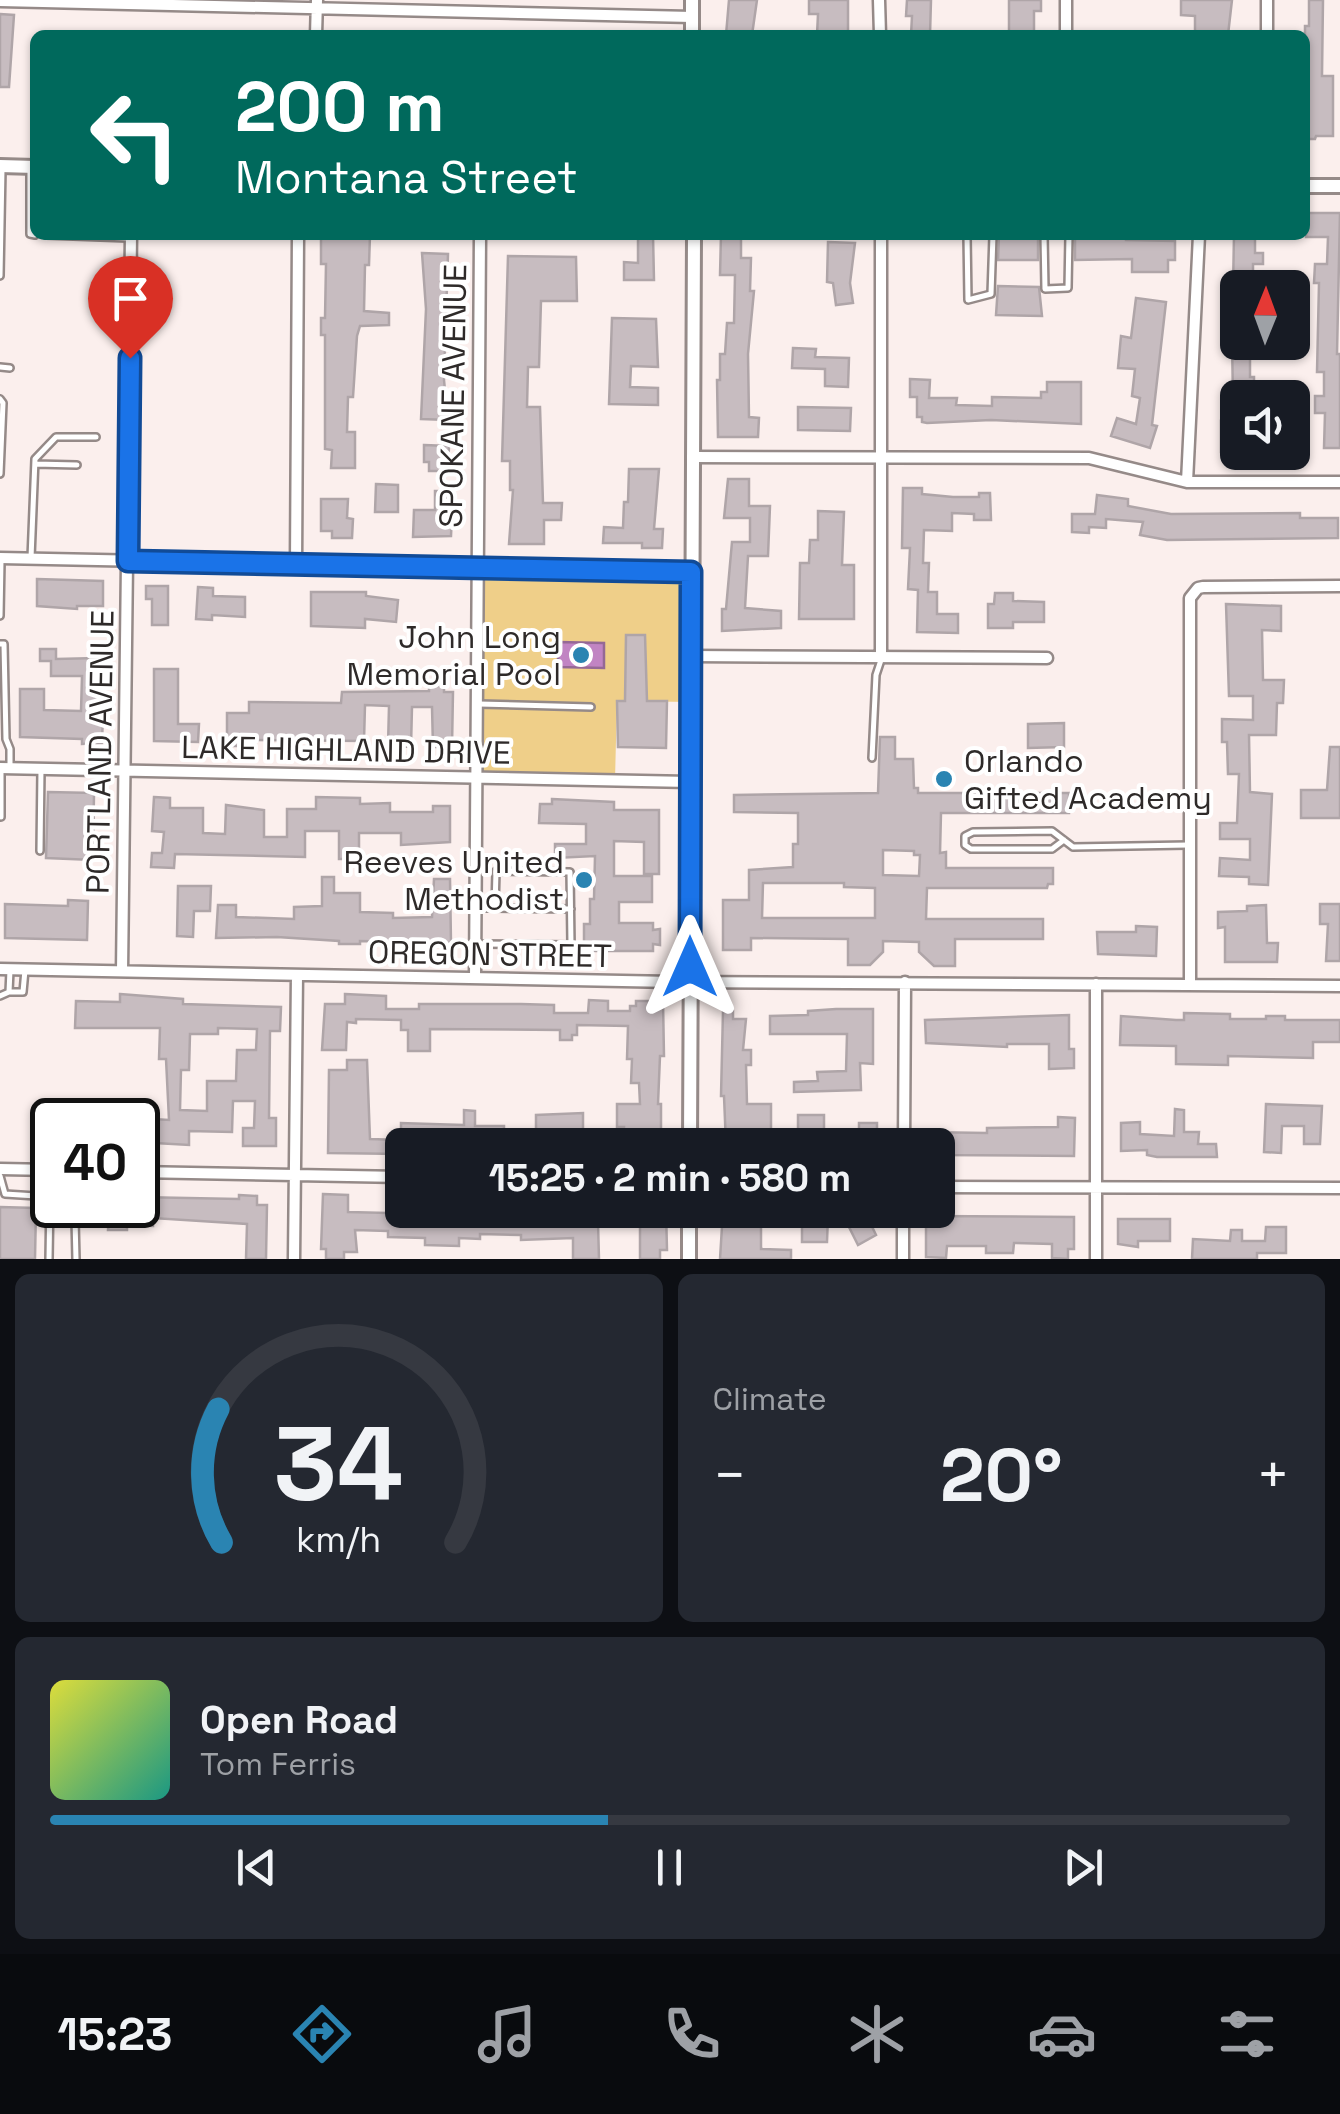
<!DOCTYPE html>
<html lang="en">
<head>
<meta charset="utf-8">
<style>
  :root { --surface:#171b24; --page:#242831; --text:#f1f3f6; --muted:#9ea1a6; --line:#363941; --accent:#2a84b2 }
  body { margin:0; font-family:"Space Grotesk",sans-serif; background:var(--page); color:var(--text); height:100vh; display:flex; flex-direction:column; font-size:38px; white-space:nowrap }
  * { box-sizing:border-box; margin:0 }
  p { font-size:32px; color:var(--muted) }
  .icon { flex:none; width:55px; height:55px; fill:none; stroke:currentColor; stroke-width:2; stroke-linecap:round; stroke-linejoin:round }
  .map { position:relative; height:1259px; overflow:hidden }
  .drawer { display:flex; flex-direction:column; gap:15px; padding:15px; background:#0d0f14; flex:1 }
  .drawer>* { flex:none }
  .banner { position:absolute; left:30px; top:30px; width:1280px; height:210px; border-radius:15px; box-shadow:0 2px 8px #0004; background:#00695c; color:#fff; overflow:hidden }
  .needle { width:65px; rotate:1deg }
  .controls { position:absolute; left:1220px; top:270px; display:grid; gap:20px }
  .controls a { display:grid; place-items:center; width:90px; height:90px; border-radius:15px; background:var(--surface); box-shadow:0 2px 8px #0004; font-size:50px }
  .speed { position:absolute; left:30px; top:1098px; display:flex; gap:20px; font-size:50px; font-weight:700; text-align:center }
  .speed>* { display:grid; place-content:center; width:130px; height:130px; border-radius:50%; background:var(--surface); box-shadow:0 2px 8px #0004; line-height:1 }
  .speed .limit { border:5px solid #111; border-radius:15px; background:#fff; color:#111 }
  .pin { position:absolute; display:grid; place-items:center; width:85px; height:85px; color:#fff; margin:-102px -42px; border-radius:50% 50% 50% 0; rotate:-45deg; box-shadow:0 0 10px #0007 }
  .pin .icon { rotate:45deg }
  .me { position:absolute; width:110px; margin:-55px; rotate:0deg; stroke-linejoin:round; filter:drop-shadow(0 0 8px #0008) }
  .turn { display:flex; align-items:center; gap:35px; height:210px; padding:0 40px; font-size:45px }
  .turn .icon { width:130px; height:130px; stroke-width:2.5 }
  .turn b { display:block; font-size:70px; line-height:85px }
  .big { font-size:75px; font-weight:700; line-height:1.1 }
  .drawer .widget { flex:1; display:flex; flex-direction:column; justify-content:center; gap:15px; min-width:0; padding:0 35px; border-radius:15px; background:var(--page) }
  .drawer .dial { align-items:center; gap:0 }
  .dial svg { height:260px; overflow:visible; fill:none; stroke:var(--line); stroke-width:7; stroke-linecap:round; text-anchor:middle }
  .dial text { fill:var(--text); stroke:none }
  .song { display:flex; align-items:center; gap:30px }
  .cover { width:120px; height:120px; border-radius:15px; background:linear-gradient(135deg,hsl(60 70% 55%),hsl(170 70% 35%)) }
  .played { height:10px; border-radius:5px; background:linear-gradient(90deg,var(--accent) 45%,var(--line) 45%) }
  .keys { display:flex; justify-content:space-around; direction:ltr }
  .heat { display:flex; justify-content:space-between; align-items:center; font-size:55px; direction:ltr }
  .drawer .tiles { flex:1; display:grid; gap:15px; grid-template-columns:1fr 1fr }
  .widget:last-child { grid-column:span 2 }
  .trip { position:absolute; left:385px; top:1128px; width:570px; height:100px; border-radius:15px; background:var(--surface); box-shadow:0 2px 8px #0004; font-weight:700; line-height:100px; text-align:center }
  .tabs { display:flex; height:160px; justify-content:space-around; align-items:center; background:#090b0e; color:var(--muted) }
  .tabs .icon { width:70px; height:70px }
  .tabs .active { color:var(--accent) }
  .tabs b { font-size:45px; color:var(--text) }
  .map>svg:first-child { display:block }
</style>
</head>
<body>
<div class="map">
<svg width="1340" height="1259" viewBox="0 0 1340 1259">
  <rect width="100%" height="100%" fill="#fbefed"/>
  <path fill="#efcf89" d="M477,568L691,572V702L617,701L615,780L476,778Z"/>
  <path fill="#c184c3" stroke="#956995" stroke-width="2.5" d="M558,642L604,643V668L558,667Z"/>
  <path fill="#c7bcc0" stroke="#afa5a8" stroke-width="2.5" fill-rule="evenodd" d="M729,0H757L752,35H726Z
    M809,0H848V35H817L818,14H809Z
    M907,0H931L930,35H911L912,16H906Z
    M1009,0H1041V11H1034V35H1009Z
    M1181,0H1232L1228,35L1195,34V16L1181,15Z
    M1309,0H1323L1322,76H1333V136H1316L1315,139H1305V26H1309Z
    M0,14L14,15L9,87H0Z
    M1307,213H1340L1337,354H1340V448H1324L1325,413H1315V396H1324V372H1317L1319,283H1314L1315,264H1327L1328,237H1306Z
    M321,235H370L369,265H365L364,311L389,313V325L360,326L357,336L353,397H348L347,432H355V468H331L332,450L325,449V335H321V318H325L326,264H321Z
    M638,235H653L654,280H624V262L638,263Z
    M721,235H741V258H751L750,291H754L748,354L749,417L759,418L758,437H718L717,380H720V354H725L727,323H734L735,275H720Z
    M999,235H1038V260H998Z
    M1075,235H1126V240L1175,241V260H1168V272H1132V259L1075,260Z
    M1234,235H1255V253H1263V264H1253V288H1233Z
    M828,242L855,243L850,283L853,303L836,305L833,283L827,282Z
    M422,253L448,254L444,380L448,420L421,419L426,309Z
    M508,256L576,257L577,301H541L539,367H528L527,407H540L543,503H562L561,520H544V544H509L513,490H510V461H502Z
    M998,286L1039,287L1042,316L996,315Z
    M1136,298L1166,302L1152,425L1157,426L1150,448L1111,436L1117,418L1136,424L1140,398L1132,396L1135,369L1118,368L1121,336L1131,338Z
    M612,318L656,319L658,367L631,366L630,387L658,388V405L609,404Z
    M1232,342L1250,343V377H1254V398H1238V452H1221V421L1227,422V397H1233Z
    M793,348L816,349L815,357L849,358L848,387L825,386V369L792,368Z
    M910,379L930,380L929,398H957L956,405L992,406V397L1041,398V392H1047V382H1081V424L991,420L927,423L922,422V417H917V397H910Z
    M798,407L851,408L850,431L798,430Z
    M424,445L449,446L448,471H429V462H424Z
    M629,469H659L654,529H663L662,548H642V543H603L604,527L623,528L624,502H628Z
    M728,479H749V506H770L768,556H748L745,608L781,611V628L722,631V609H726L732,542H750V518H724Z
    M376,484L398,485V512H375Z
    M903,488H922V494L953,497H979V493H990L991,520H974V514L952,513V531L924,530L923,563H929L928,592H937V614H958V633L917,632L918,590L908,589L910,548H902Z
    M435,491H453L451,536L413,537L414,510H435Z
    M1097,495L1128,499V506L1171,514L1300,513V518H1338V538L1167,540L1140,535L1143,522L1106,519V528L1089,527V533L1072,532V514H1095Z
    M321,499H348L347,518L353,519L352,538H332V531H321Z
    M818,511L844,512L842,565H854V619H799L800,563H809L810,540H818Z
    M37,579L103,581V606H77V609L37,606Z
    M146,586H168V625H152V599H146Z
    M198,587L213,588V596L245,597V617L212,615V620L196,619Z
    M311,592H366V596L398,600L396,622L365,619V628L311,626Z
    M995,593H1013V601L1044,602V622H1013V628H988V604H994Z
    M1226,604L1281,606V631L1262,630L1263,680H1284L1283,703H1277L1276,735H1249L1250,792L1272,794L1268,885L1249,884V877L1219,876L1220,858L1250,860V839H1220V823H1237L1239,774H1228L1227,742H1222V719L1253,720V696H1229Z
    M626,635H645L647,701H667L666,748L618,747L617,701H625Z
    M40,649H56V659L97,658V681L104,682L102,743L82,744V739L20,737V689H44V710L81,711L82,676H51V661H40Z
    M154,669H178V724H199L198,742L154,741Z
    M429,686H444V692H453L452,747H433L432,707H412L411,747L388,746L389,706L365,705L364,741L242,740V746H227V713H249V702L341,703L342,692L429,691Z
    M1064,723V747L1028,748V724Z
    M880,737H895V759H913L914,788H918V793H1069V813H941L940,853L946,852V868H1053V884H1048L1047,888H927L926,919H1043V939H955V966H934L919,952V942L883,941V952L870,965H848V939L751,938V950H723V900H749V870L793,867V844H798V813L734,812V795L878,793ZM883,850L914,851V855H920L919,876L883,875ZM763,883H844V887L875,888V918H762Z
    M1330,747H1340V818H1301V790H1327Z
    M48,792L94,793L93,860L46,858Z
    M154,797L170,798V808H203V833L225,834L226,805L264,810V837H287V809H316V797L360,798V804L390,803V812H433V806H450V842L401,845V833H359V859H339V831H305V857L175,854L174,868L151,867L152,853H162L164,832L152,831Z
    M552,799L614,802V810H659V874H644V842L614,841V876H652V902H619V923H653V930L660,929V945L653,944V951H584V924H590V899H594L595,856L555,858V844H586V824L539,823L540,804H552Z
    M322,877H334V893H360V912L393,913V918L432,917L434,879H450L451,943L360,941V944H339V941L277,937L216,938L218,905H236V917L294,919V907L322,906Z
    M178,886H211L210,911H194L193,937L177,936Z
    M68,900L88,901L87,940L5,938V904L68,906Z
    M1320,904H1340V961H1326L1328,924H1320Z
    M1266,905L1267,943H1278L1277,962H1225V927L1218,928V912L1247,911V906Z
    M1136,926L1157,927L1156,956L1098,954L1097,932H1136Z
    M120,994L183,999V1004L281,1007L280,1031H270L269,1118H276V1146H243V1128H254L255,1101H233L232,1132L189,1131V1145L138,1142V1118L169,1120L166,1059H159L160,1028H75L76,1001L120,1002ZM218,1028L257,1029L256,1050H237L236,1081H207V1111L180,1110L181,1070H189L190,1034H218Z
    M345,994L386,996V1009H419V1004H521L554,1005V1013H588L589,1000L608,1001V1011H630V1006H636V1001H663L664,1056H660L658,1104H661V1145H623L624,1127H617V1104H640L639,1083H631L632,1059H627L628,1026L577,1025V1035H572V1040H560V1030L430,1029V1051H408V1030H401V1020L356,1019V1023L347,1022L346,1050H322L325,1004H345Z
    M836,1009H873V1064L860,1063L861,1090L794,1092V1082L818,1081L817,1072L846,1071L847,1034H770V1016L808,1015V1011Z
    M723,1011H733V1019H746L743,1050H751V1065H746L747,1104H771V1145H726L724,1096H721Z
    M1184,1013L1230,1014V1019H1266V1016H1285V1020H1340V1042H1313V1058L1228,1056V1065L1176,1064V1046L1120,1045L1121,1016L1176,1020H1184Z
    M1069,1015V1049H1074V1068L1049,1069V1044H1007V1047L926,1043L925,1020Z
    M347,1060H367L370,1139L401,1140V1123L464,1125V1110L475,1111V1126H504V1145H402V1154L328,1153L329,1070H347Z
    M1266,1104L1322,1106L1320,1144H1304V1126H1282L1281,1153L1264,1152Z
    M1175,1109L1184,1110V1132H1199L1198,1144H1216L1217,1157H1157L1147,1155V1150L1121,1151V1123L1140,1122V1134L1174,1136Z
    M583,1113V1145H557V1130H536V1115Z
    M798,1115H824V1130H859V1123H877V1145H798Z
    M1058,1117L1075,1118L1074,1156L938,1155V1145H925V1132L987,1133V1128L1058,1127Z
    M323,1194L348,1195V1212L388,1213L389,1206H402V1210L486,1213V1210H564V1222H598L599,1259H573V1238L521,1240V1235L480,1234V1239L459,1238V1246L425,1245V1238L388,1237V1231L355,1230L357,1252H344V1259H326V1249H321Z
    M239,1195L257,1196V1205H267L266,1259H246L247,1224L153,1218V1226L127,1225V1230H108L109,1205H138V1197L239,1199Z
    M0,1207L36,1208L35,1259H0Z
    M640,1210H666L667,1250H660V1259H640Z
    M723,1210H761V1249L791,1250V1259H720Z
    M859,1210H864L876,1235L858,1245L844,1217Z
    M802,1216H828L827,1242H802Z
    M926,1216L1074,1217V1249H1068V1259L1052,1258V1244L1014,1243L1013,1253H986V1246H947L946,1258L926,1257Z
    M1118,1219H1170V1241H1138V1247L1118,1244Z
    M1266,1227H1286V1253H1257V1259H1192L1193,1239L1230,1241L1231,1230H1242V1241H1265Z"/>
  <g fill="none" stroke-linecap="round" stroke-linejoin="round">
    <defs>
      <path id="service" d="M30,167V234L35,235
        M46,235L128,238
        M967,235L968,300L991,294L993,235
        M1044,235L1045,289L1068,288L1069,235
        M0,276L2,169
        M0,367L10,368
        M0,399L3,403L0,474
        M35,464L77,465
        M31,558L35,459L56,437H96
        M0,616L1,561
        M0,644H4L6,739L10,749V766
        M479,704L591,707
        M872,758L876,675L881,660
        M1,768V817
        M1064,840L1052,849H971L965,845V836L973,832L1052,831L1073,847L1188,845
        M40,851L41,769
        M495,908L571,909
        M478,944L571,945L570,872L496,871L495,908H478
        M9,992H23L25,970
        M0,996L9,992L10,970
        M0,1176L5,1194L52,1197
        M67,1205L75,1219L76,1259
        M49,1259L50,1196"/>
      <path id="minor" d="M879,0L880,35
        M1066,0V35
        M0,1L692,17
        M316,35L317,0
        M1267,35V0
        M881,235V657
        M692,457L1089,458L1187,482H1340
        M1187,482L1199,235
        M0,558L691,572
        M296,564L298,235
        M691,656L1047,658
        M0,768L690,782
        M0,969L673,982L1340,986
        M122,971L131,235
        M475,978L480,235
        M1190,984V598L1198,588L1203,587L1340,586
        M904,1145L905,982
        M0,1169L52,1170
        M138,1172L402,1177
        M938,1187L1340,1188
        M294,1259L297,975
        M903,1259V1210
        M1096,1259V984"/>
      <path id="tertiary" d="M692,0V35
        M0,166L35,167
        M1305,186H1340
        M690,1145L694,235
        M689,1259V1210"/>
    </defs>
    <use href="#service" stroke="#958a88" stroke-width="10"/>
    <use href="#minor" stroke="#958a88" stroke-width="15"/>
    <use href="#tertiary" stroke="#958a88" stroke-width="18"/>
    <use href="#service" stroke="#fff" stroke-width="5"/>
    <use href="#minor" stroke="#fff" stroke-width="10"/>
    <use href="#tertiary" stroke="#fff" stroke-width="12"/>
  </g>
  <g fill="none" stroke-linecap="round" stroke-linejoin="round">
    <defs>
      <path id="route" d="M130,358L128,561L691,572L690,967"/>
    </defs>
    <use href="#route" stroke="#114b97" stroke-width="25"/>
    <use href="#route" stroke="#1a73e8" stroke-width="18"/>
  </g>
  <g fill="#2a84b2" stroke="#fff" stroke-width="4">
    <circle cx="581" cy="655" r="10"/>
    <circle cx="944" cy="779" r="10"/>
    <circle cx="584" cy="880" r="10"/>
  </g>
  <g text-anchor="middle" dominant-baseline="central" stroke-width="8" stroke-linejoin="round" paint-order="stroke">
    <g font-size="32" fill="#2e2a29" stroke="#fff">
      <text transform="translate(453 396) rotate(-89)">SPOKANE AVENUE</text>
      <text transform="translate(346 750) rotate(1)">LAKE HIGHLAND DRIVE</text>
      <text transform="translate(100 752) rotate(-89)">PORTLAND AVENUE</text>
      <text transform="translate(490 954) rotate(1)">OREGON STREET</text>
    </g>
    <g font-size="32" fill="#2e2a29" stroke="#fff" text-anchor="end">
      <text x="561" y="637">John Long<tspan x="561" dy="37">Memorial Pool</tspan></text>
      <text x="964" y="761" text-anchor="start">Orlando<tspan x="964" dy="37">Gifted Academy</tspan></text>
      <text x="564" y="862">Reeves United<tspan x="564" dy="37">Methodist</tspan></text>
    </g>
  </g>
</svg>
<div class="controls">
<a><svg class="needle" viewBox="-14 -14 28 28"><path d="M0-13l5 13h-10z" fill="#e53935"/><path d="M0 13l5-13h-10z" fill="#9ea1a6"/></svg></a>
<a><svg class="icon" aria-label="sound" viewBox="0 0 24 24"><path d="M4 9h4l5-4v14l-5-4H4zM17 9q2 3 0 6"/></svg></a>
</div>
<div class="speed"><div class="limit">40</div></div>
<div class="pin" style="left:130px;top:358px;background:#d93025"><svg class="icon" aria-label="arrive" viewBox="0 0 24 24"><path d="M6 21V4h12l-3 4 3 4H6"/></svg></div>
<svg class="me" style="left:690px;top:967px" viewBox="-20 -20 40 40"><path d="M0-17L14 15 0 8-14 15z" fill="#1a73e8" stroke="#fff" stroke-width="4"/></svg>
<div class="trip">15:25 · 2 min · 580 m</div>
<div class="banner">
<div class="turn"><svg class="icon" aria-label="left" viewBox="0 0 24 24"><path d="M17 20v-9H6M10 6l-5 5 5 5"/></svg><div><b>200 m</b>Montana Street</div></div>
</div>
</div>
<section class="drawer">
<div class="tiles">
<div class="widget dial"><svg viewBox="0 0 100 80">
<path d="M14 69A42 42 0 1 1 86 69"/>
<path d="M14 69A42 42 0 0 1 13 28" stroke="#2a84b2"/>
<text x="50" y="56" font-size="32" font-weight="700">34</text>
<text x="50" y="72" font-size="11">km/h</text>
</svg></div>
<div class="widget"><p>Climate</p>
<div class="heat"><a>−</a><b class="big">20°</b><a>+</a></div>
</div>
<div class="widget">
<div class="song"><i class="cover"></i><div><b>Open Road</b><p>Tom Ferris</p></div></div>
<div class="played"></div>
<div class="keys"><svg class="icon" aria-label="previous" viewBox="0 0 24 24"><path d="M18 5L8 12l10 7zM5 5v14"/></svg><svg class="icon" aria-label="pause" viewBox="0 0 24 24"><path d="M8 5v14M16 5v14"/></svg><svg class="icon" aria-label="next" viewBox="0 0 24 24"><path d="M6 5l10 7-10 7zM19 5v14"/></svg></div>
</div>
</div>
</section>
<nav class="tabs">
<b>15:23</b>
<svg class="icon active" aria-label="directions" viewBox="0 0 24 24"><path d="M12 3l9 9-9 9-9-9zM9 14v-3h6M13 9l2 2-2 2"/></svg>
<svg class="icon" aria-label="music" viewBox="0 0 24 24"><path d="M9 18V5l10-2v13"/><circle cx="6" cy="18" r="3"/><circle cx="16" cy="16" r="3"/></svg>
<svg class="icon" aria-label="phone" viewBox="0 0 24 24"><path d="M5 4h4l2 5-3 2q2 4 5 5l2-3 5 2v4C11 20 4 13 5 4z"/></svg>
<svg class="icon" aria-label="climate" viewBox="0 0 24 24"><path d="M12 3v18M4 7l16 10M4 17L20 7"/></svg>
<svg class="icon" aria-label="car" viewBox="0 0 24 24"><path d="M5 17H2v-5l4-1 3-4h7l3 4 3 1v5h-3M9 17h6M6 11h13"/><circle cx="7" cy="17" r="2"/><circle cx="17" cy="17" r="2"/></svg>
<svg class="icon" aria-label="filters" viewBox="0 0 24 24"><path d="M4 7h16M4 17h16"/><circle cx="9" cy="7" r="2"/><circle cx="15" cy="17" r="2"/></svg>
</nav>
</body>
</html>
